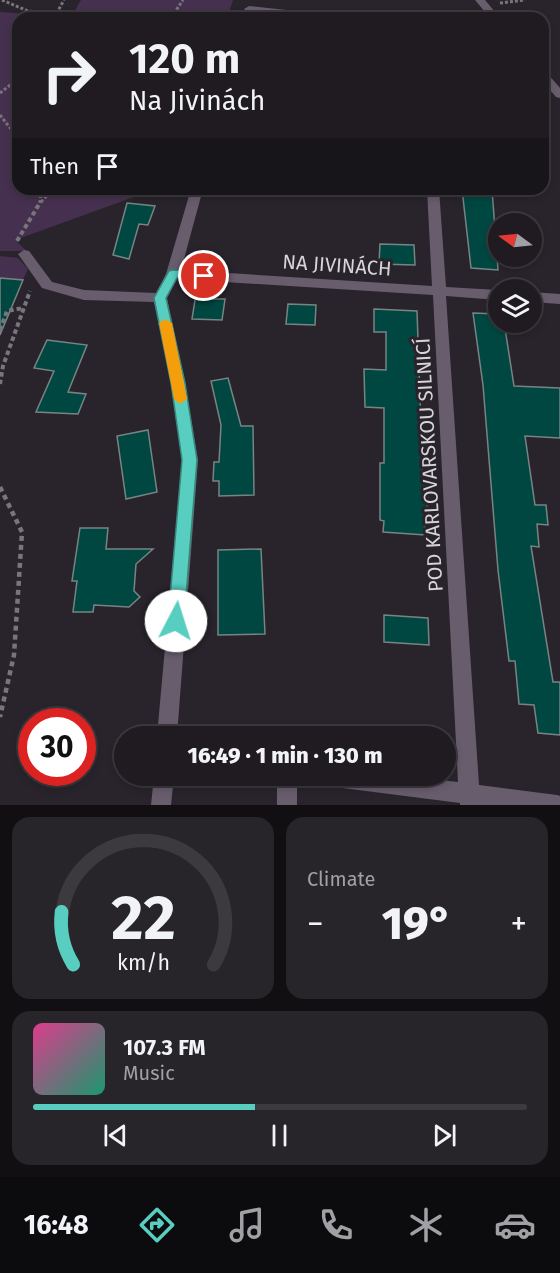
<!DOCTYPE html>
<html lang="en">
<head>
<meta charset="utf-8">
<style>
  :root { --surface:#1f1b21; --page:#27242a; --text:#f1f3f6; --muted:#a1a1a5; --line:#3c393f; --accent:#58cec0 }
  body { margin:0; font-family:"Fira Sans",sans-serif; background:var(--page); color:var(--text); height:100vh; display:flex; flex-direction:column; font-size:22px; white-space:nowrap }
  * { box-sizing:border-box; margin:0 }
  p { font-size:20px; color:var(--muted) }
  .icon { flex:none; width:33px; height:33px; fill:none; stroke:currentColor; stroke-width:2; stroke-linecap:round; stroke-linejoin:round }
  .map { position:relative; height:805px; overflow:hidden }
  .drawer { display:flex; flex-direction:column; gap:12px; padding:12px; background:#110f12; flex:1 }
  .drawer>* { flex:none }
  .banner { position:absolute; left:12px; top:12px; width:537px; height:183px; border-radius:18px; box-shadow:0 3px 9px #0003,0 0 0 2px var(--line); background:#1f1b21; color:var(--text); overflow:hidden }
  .needle { width:39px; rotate:285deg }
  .tools { position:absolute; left:488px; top:213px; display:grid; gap:12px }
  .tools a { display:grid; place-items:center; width:54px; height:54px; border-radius:50%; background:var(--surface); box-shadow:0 3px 9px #0003,0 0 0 2px var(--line); font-size:30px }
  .speed { position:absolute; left:18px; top:708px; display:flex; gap:12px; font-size:30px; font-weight:700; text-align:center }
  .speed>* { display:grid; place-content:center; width:78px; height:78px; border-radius:50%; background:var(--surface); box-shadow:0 3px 9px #0003,0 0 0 2px var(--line); line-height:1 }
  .speed .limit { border:9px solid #d22; background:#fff; color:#111 }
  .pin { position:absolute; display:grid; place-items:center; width:51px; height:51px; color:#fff; margin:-26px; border:3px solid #fff; border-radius:50%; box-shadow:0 2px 6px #0007 }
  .me { position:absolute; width:66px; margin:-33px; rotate:5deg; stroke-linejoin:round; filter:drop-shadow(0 0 4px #0008) }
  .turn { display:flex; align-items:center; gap:21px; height:126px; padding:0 18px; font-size:27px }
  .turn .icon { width:78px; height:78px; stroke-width:2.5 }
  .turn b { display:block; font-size:42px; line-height:51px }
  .then { display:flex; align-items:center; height:57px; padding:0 18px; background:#0003; gap:12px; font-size:22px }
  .big { font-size:45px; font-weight:800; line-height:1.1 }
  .drawer .tile { flex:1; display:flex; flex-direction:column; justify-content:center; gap:9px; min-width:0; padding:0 21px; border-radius:18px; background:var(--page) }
  .drawer .dial { align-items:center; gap:0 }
  .dial svg { height:156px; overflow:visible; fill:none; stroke:var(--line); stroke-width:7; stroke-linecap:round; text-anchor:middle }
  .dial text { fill:var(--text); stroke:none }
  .song { display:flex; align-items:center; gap:18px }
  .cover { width:72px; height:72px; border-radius:9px; background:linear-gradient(135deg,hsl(330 70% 55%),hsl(160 70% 35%)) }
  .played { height:6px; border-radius:3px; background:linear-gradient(90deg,var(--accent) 45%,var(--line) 45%) }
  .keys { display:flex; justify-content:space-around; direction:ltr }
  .heat { display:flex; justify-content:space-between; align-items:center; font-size:33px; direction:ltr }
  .drawer .tiles { flex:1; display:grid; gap:12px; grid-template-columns:1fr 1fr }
  .tile:last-child { grid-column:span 2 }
  .trip { position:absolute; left:114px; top:726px; width:342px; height:60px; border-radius:30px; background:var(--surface); box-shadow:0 3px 9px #0003,0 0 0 2px var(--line); font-weight:800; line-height:60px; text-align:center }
  .tab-bar { display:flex; height:96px; justify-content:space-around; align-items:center; background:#0c0b0d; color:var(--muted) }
  .tab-bar .icon { width:42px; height:42px }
  .tab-bar .active { color:var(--accent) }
  .tab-bar b { font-size:27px; color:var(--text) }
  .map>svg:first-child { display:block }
</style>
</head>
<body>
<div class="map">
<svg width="560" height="805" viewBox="0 0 560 805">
  <rect width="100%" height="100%" fill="#29242c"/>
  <path fill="#463050" d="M81,0H233L227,18H18V189H156L15,240L33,257L23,251H0V12L71,17Z
    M0,256L18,258L28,269L23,280L2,278L0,283Z"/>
  <path fill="#004741" stroke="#778482" stroke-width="1.5" d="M462,189H492L498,270L471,268Z
    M127,203L155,206L148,225L139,224L129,259L113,255Z
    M380,244L414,245L415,265L379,264Z
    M0,278L23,280L0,335Z
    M212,290V299H225L222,320L192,319L195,300Z
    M288,304L316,305L315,325L286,324Z
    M374,309L417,311L423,482L427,487L428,504L424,514L425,535L383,532L384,521L380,520V463H384V408L365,407L364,369L386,370V332H374Z
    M473,313L498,314V322H504L514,386L560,388V438L525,436L535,505H546L548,525L537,524L539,547L531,546L553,682H560V735L538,733L534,705L519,704L515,661H509L498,570L483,385Z
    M47,340L87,345L68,392L86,394L78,414L36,412L54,371L34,368Z
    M228,378L241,426H253L254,495L219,496V481H213L214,462H219L221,425L211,381Z
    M148,430L157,492L126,499L117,436Z
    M80,528H108L106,549H153L136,564L134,591L140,597L129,607L94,605L93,612H73L77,581H72Z
    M261,549L265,634L218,635V550Z
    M384,615L428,618L429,645L384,642Z"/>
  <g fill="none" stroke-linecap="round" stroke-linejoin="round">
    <path stroke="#79757c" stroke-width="3" stroke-dasharray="3 2" stroke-linecap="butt" d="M2,0L28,11L76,15
      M500,3L525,0
      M54,18L64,0
      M171,18L183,0
      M0,93L18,79
      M0,115L18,138
      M41,202L53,189
      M40,203L41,189"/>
    <path stroke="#79757c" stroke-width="4" stroke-dasharray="4.5 3" stroke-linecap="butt" d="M17,241L41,201
      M0,330L7,311L23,308
      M0,384L3,366L30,291"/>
    <path stroke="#79757c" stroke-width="4.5" stroke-dasharray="5 4" stroke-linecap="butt" d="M0,487L22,532L14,655L0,717"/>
    <path fill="#685d6d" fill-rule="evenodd" d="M475,0H485L500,18H490Z
      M249,6L333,15L338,18H306L246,11L244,9Z
      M543,72L547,73L560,88V98L556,97L543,82Z
      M191,189H203L181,270L432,286L427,189H439L446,287L498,290V300L446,296L479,785L557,795L560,796V805H460V803L327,786L320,783L317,776H404L458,782L433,295L177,279L167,298L185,383L198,460L177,736H157L182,460L171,383L154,302L84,300L42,288L18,254L24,250L29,251L52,282L84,290L156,293L166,274Z
      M531,292L560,294V304L531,302Z
      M154,776H174L171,805H151Z
      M277,776H297V805H277Z"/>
  </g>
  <path fill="#58cec0" stroke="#39867d" stroke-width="1.5" d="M173,270L204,272L210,276L204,280L177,278L166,298L185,383L197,460L184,621L182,627L176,629L170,627L168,621L182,460L171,383L154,298L169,271Z"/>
  <path fill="#f59e0b" d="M165,319L172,323L187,399L180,404L174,399L159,323Z"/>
  <g text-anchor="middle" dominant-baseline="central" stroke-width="6" stroke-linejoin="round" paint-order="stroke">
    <g font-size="20" fill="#d7d4d9" stroke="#29242c">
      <text transform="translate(337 265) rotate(4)">NA JIVINÁCH</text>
      <text transform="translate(429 465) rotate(-93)">POD KARLOVARSKOU SILNICÍ</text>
    </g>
  </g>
</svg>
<div class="tools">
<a><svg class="needle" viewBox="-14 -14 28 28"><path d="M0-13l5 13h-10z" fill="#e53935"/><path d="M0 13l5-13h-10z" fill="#a1a1a5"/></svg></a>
<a><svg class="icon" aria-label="layers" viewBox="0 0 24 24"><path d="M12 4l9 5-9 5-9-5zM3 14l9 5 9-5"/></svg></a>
</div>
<div class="speed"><div class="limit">30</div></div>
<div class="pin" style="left:204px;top:276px;background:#d93025"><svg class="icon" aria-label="arrive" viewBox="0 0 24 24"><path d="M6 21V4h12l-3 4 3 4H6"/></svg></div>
<svg class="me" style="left:176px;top:621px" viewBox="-20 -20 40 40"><circle r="19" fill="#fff"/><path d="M0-13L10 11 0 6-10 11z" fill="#58cec0"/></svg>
<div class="trip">16:49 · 1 min · 130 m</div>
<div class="banner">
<div class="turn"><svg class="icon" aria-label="right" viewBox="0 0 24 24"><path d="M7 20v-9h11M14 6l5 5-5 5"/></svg><div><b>120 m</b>Na Jivinách</div></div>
<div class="then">Then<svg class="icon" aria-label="arrive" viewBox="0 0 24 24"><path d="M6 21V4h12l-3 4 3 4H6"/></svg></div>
</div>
</div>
<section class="drawer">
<div class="tiles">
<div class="tile dial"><svg viewBox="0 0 100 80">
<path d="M14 69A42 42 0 1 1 86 69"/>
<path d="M14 69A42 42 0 0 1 8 42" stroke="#58cec0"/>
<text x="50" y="56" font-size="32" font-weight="700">22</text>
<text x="50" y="72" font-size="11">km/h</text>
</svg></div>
<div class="tile"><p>Climate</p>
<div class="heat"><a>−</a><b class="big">19°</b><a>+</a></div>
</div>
<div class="tile">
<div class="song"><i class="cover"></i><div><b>107.3 FM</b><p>Music</p></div></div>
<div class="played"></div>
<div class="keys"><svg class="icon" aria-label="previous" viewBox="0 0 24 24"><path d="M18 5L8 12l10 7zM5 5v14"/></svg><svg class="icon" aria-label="pause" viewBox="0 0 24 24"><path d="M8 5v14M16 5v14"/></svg><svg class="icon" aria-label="next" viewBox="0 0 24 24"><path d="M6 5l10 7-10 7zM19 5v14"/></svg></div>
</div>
</div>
</section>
<nav class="tab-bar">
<b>16:48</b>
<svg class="icon active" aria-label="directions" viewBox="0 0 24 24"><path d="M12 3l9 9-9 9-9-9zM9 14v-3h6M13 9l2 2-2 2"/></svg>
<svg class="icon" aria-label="music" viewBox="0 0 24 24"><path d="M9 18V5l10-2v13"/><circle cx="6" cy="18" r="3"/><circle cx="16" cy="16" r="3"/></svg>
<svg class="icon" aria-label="phone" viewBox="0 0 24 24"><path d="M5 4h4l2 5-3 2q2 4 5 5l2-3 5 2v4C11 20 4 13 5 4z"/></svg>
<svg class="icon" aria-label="climate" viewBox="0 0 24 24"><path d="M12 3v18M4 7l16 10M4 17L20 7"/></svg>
<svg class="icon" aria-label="car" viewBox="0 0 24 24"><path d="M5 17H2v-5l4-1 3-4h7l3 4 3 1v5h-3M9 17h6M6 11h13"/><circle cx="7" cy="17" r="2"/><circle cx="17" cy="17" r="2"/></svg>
</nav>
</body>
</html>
